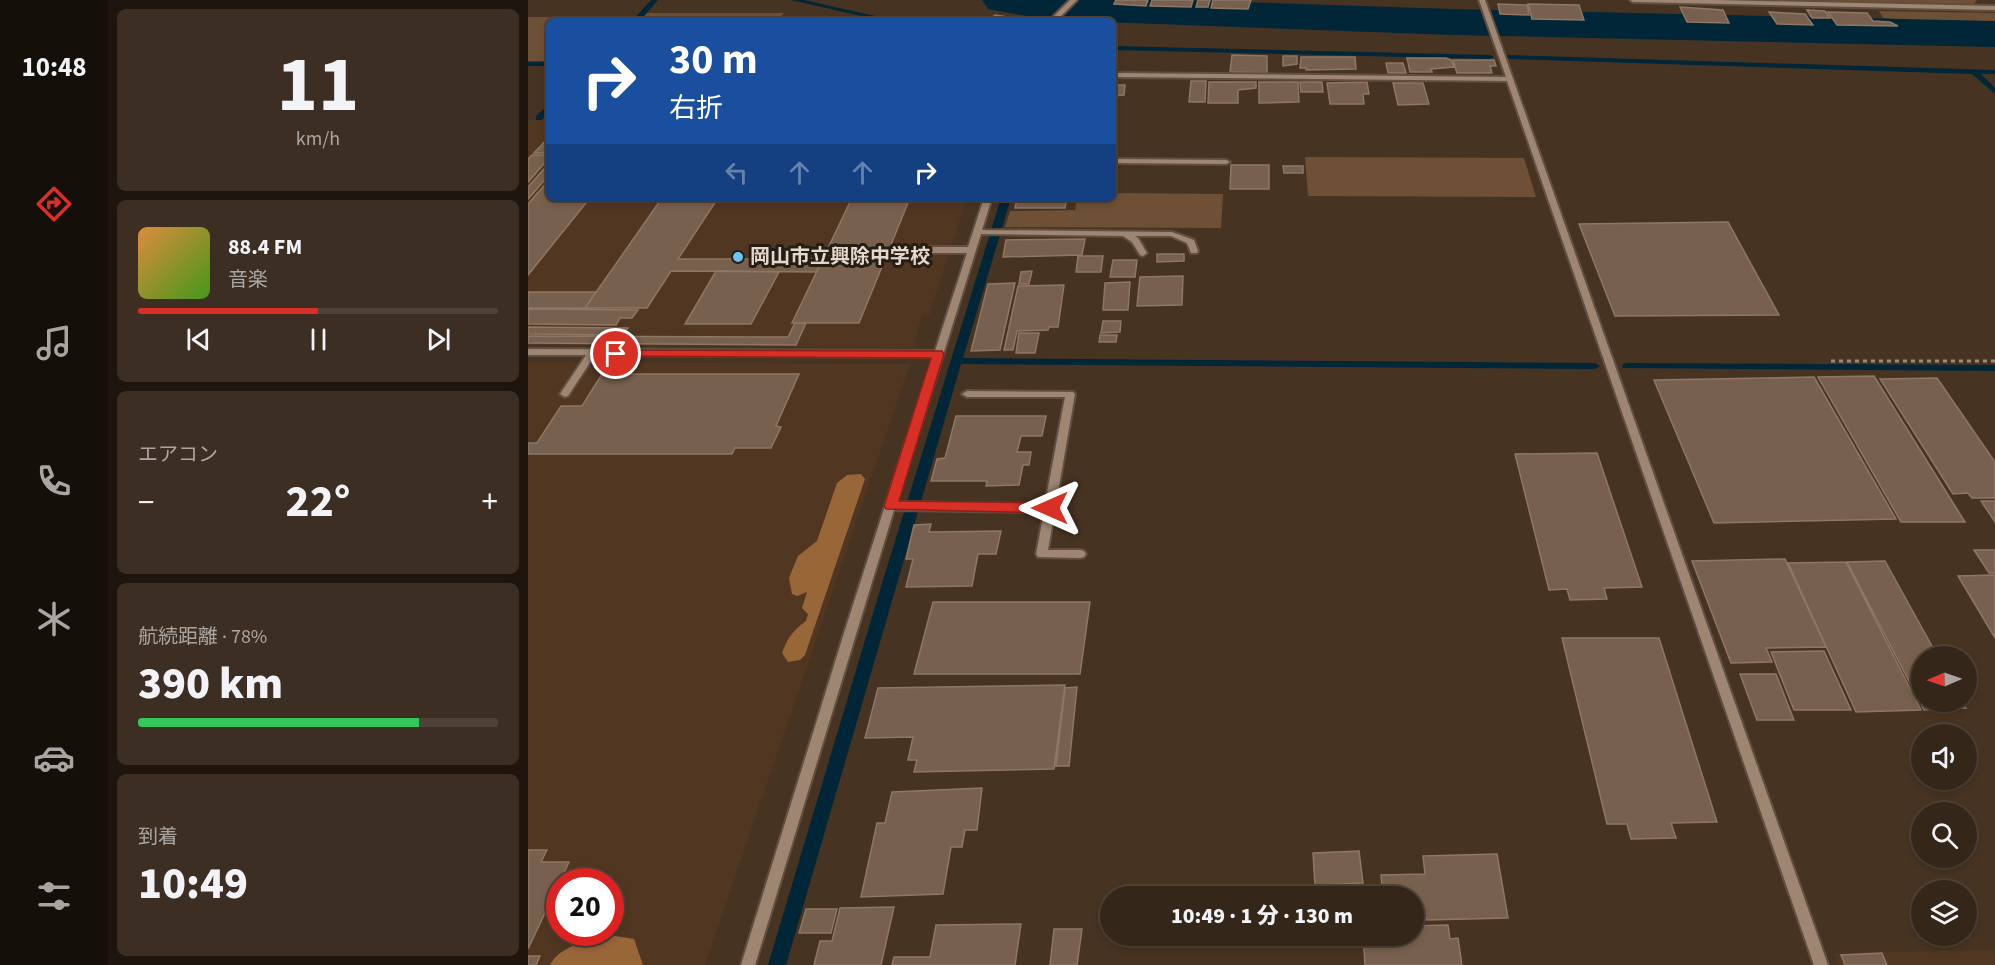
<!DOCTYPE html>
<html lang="ja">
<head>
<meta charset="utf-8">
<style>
  :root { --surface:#35261a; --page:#3d2e23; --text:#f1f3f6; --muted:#aaa5a2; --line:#4f4339; --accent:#d93025 }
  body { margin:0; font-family:"Source Sans 3","Noto Sans JP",sans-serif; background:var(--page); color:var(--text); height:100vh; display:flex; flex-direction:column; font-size:22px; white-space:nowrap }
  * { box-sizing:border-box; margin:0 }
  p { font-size:20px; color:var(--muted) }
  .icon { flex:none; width:33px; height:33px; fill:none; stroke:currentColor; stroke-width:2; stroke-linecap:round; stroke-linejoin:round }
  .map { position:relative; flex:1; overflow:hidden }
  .details { display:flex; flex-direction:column; gap:9px; padding:9px; background:#1d150e; width:420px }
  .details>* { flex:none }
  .hud { position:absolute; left:18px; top:18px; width:570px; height:183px; border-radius:9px; box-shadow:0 3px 9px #0003,0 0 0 2px var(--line); background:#1a4fa0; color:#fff; overflow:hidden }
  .needle { width:39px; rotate:268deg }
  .buttons { position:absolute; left:1383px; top:646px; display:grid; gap:12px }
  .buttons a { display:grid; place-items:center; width:66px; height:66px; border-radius:50%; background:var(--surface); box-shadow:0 3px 9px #0003,0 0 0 2px var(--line); font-size:30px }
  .speed { position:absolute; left:18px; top:868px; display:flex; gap:12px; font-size:30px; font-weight:700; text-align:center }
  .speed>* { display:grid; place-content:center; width:78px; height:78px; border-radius:50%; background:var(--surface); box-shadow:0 3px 9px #0003,0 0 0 2px var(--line); line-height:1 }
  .speed .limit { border:9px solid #d22; background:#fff; color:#111 }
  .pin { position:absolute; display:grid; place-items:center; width:51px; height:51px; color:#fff; margin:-26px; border:3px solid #fff; border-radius:50%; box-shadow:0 2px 6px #0007 }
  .me { position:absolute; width:66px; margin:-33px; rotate:270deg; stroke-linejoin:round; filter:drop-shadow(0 0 4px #0008) }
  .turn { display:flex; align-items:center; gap:21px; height:126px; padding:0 24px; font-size:27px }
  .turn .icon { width:78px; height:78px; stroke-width:2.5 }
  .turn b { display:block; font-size:42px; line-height:51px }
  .lanes { display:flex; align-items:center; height:57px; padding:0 24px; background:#0003; justify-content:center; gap:30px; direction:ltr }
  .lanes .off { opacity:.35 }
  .big { font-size:45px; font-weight:800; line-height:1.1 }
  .details .card { flex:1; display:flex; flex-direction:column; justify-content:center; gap:9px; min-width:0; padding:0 21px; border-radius:9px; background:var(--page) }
  .details .dial { align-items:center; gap:0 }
  .dial b { font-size:78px; line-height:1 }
  .song { display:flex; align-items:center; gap:18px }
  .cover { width:72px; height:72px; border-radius:9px; background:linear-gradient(135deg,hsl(30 70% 55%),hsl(100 70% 35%)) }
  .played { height:6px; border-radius:3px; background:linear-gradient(90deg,var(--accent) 50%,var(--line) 50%) }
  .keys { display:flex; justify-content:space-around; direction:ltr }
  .heat { display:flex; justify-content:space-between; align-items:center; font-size:33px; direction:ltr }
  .charge { height:9px; border-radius:4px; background:linear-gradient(90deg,#34c759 78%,var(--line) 0) }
  .trip { position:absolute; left:572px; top:886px; width:324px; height:60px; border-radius:30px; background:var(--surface); box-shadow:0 3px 9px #0003,0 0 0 2px var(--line); font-weight:800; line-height:60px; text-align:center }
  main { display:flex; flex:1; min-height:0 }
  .dock { display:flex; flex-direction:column; width:108px; justify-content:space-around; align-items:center; background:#150f0a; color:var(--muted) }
  .dock .icon { width:42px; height:42px }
  .dock .active { color:var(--accent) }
  .dock b { font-size:27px; color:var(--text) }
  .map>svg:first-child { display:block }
</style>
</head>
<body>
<main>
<nav class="dock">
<b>10:48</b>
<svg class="icon active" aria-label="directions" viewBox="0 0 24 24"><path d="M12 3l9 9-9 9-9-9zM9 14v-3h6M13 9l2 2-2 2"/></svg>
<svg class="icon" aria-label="music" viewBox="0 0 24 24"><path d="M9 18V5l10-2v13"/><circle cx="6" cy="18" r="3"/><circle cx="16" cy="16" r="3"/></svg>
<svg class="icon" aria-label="phone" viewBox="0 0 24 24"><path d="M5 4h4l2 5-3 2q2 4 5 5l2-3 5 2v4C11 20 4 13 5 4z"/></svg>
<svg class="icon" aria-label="climate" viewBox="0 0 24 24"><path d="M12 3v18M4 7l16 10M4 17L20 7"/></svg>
<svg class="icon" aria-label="car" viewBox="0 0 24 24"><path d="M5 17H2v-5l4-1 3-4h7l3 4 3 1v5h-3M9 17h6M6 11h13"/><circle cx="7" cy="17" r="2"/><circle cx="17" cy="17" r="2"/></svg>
<svg class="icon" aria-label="filters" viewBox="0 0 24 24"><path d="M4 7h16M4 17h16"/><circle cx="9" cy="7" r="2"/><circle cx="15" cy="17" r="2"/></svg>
</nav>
<section class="details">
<div class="card dial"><b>11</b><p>km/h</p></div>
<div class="card">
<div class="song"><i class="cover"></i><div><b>88.4 FM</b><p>音楽</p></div></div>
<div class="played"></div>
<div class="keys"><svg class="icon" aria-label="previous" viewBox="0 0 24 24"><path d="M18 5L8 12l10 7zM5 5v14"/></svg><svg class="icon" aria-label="pause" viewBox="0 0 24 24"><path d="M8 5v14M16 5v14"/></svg><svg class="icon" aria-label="next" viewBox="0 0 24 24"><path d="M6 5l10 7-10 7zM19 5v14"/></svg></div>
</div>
<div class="card"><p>エアコン</p>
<div class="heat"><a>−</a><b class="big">22°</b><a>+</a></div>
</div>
<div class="card"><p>航続距離 · 78%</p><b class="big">390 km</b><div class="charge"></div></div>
<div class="card"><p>到着</p><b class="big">10:49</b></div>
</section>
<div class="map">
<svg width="1467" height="965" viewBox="0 0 1467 965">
  <rect width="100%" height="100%" fill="#473322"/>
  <path fill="#513721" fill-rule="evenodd" d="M21,113V198H439L401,315L394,316L385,347L0,345V120L16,118Z
    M0,362L382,364L177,965H0ZM32,882H82V933H32Z
    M1466,950L1467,965H1310L1306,953Z"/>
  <path fill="#6e5036" d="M1263,0H1449L1445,5Z
    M1351,11L1467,13V29L1372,27L1365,19L1355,18Z
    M118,13H256L250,21H110Z
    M105,16L100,21H21V61H0V17Z
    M777,157L996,158L1008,197L780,196Z
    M585,193L695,194L693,228L477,227L482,211L547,210L549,198H585Z"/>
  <path fill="#996638" d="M333,474L337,479L277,655L272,660L260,662L254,653C259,639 265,630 278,621L280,614L274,608L279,592L269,596L264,594L261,578L270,556L289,541L309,483L319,475Z
    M87,936L106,939L115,965H22C32,945 66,938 87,936Z"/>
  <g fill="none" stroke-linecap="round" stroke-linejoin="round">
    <path fill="#002638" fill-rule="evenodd" d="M123,0H130L112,21H104Z
      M263,0H276L369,21H355Z
      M555,0H562L543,21H535Z
      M585,46L962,55L966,57L962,59L585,50Z
      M979,55L1467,70V74H1453L1467,88V94L1444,74L982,59L978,57Z
      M0,62H21V66H0Z
      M18,107H21V113L14,120H8V116Z
      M473,198H483L435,358L1067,363L1072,366L1067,369L433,364L258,965H240L355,580Z
      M1099,363L1467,365V371L1095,368L1094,366L1095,364Z"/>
    <path fill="#002638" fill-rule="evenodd" d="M454,0H650L925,9L1467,21V47L925,35L521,20L460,9Z"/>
  </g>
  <path fill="#77604e" stroke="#8e7764" stroke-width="1.5" d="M588,0H620L618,6L586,4Z
    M624,0H665L663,7L622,6Z
    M670,0H682L680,7H668Z
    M685,0H723L720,9L683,8Z
    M970,4L999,5L1001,15L972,14Z
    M1000,4L1051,5L1056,20L1004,19Z
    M1152,7L1195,10L1201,23L1159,22Z
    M1279,10L1297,11L1302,18H1284Z
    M1241,12L1277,14L1285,25L1249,24Z
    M1300,12L1339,13L1345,21L1362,22L1370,26L1309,25Z
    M467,15L493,19L459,21Z
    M704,55L739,56V73L702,72Z
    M755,56H769V64L755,66Z
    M773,57H827L828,69L778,70V68H772Z
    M879,58H918L923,60L926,67L903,69L904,72H882Z
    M925,60H966L968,66H962L964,73H929Z
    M858,63H875L878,73H860Z
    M663,81H678L677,102H661Z
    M681,82H728V88L710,90V103H680Z
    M731,82H770L771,102L731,103Z
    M772,82H794L795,92H773Z
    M839,82L841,94H835L836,104H802L799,83Z
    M865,83H895L901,104L870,105Z
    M585,85H597L596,95L585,96Z
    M21,137V153H6Z
    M4,155H21V158L0,182V159Z
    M703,165H741V189H702Z
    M755,166H775V173H756Z
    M16,169H21V175L0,199V187Z
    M21,180V198H62L0,275V204Z
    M134,198H190L150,259H294L289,272L143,271L119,308H57Z
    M324,198H382L331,323H264Z
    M489,198H539L537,208H487Z
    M1200,222L1251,315L1087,316L1051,224Z
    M557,239L554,255L475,257L478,240Z
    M629,254H656V261L629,262Z
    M550,256H575L573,272H548Z
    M585,260H609L607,277H582Z
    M188,271L251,272L223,324H157Z
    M504,271L501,284H491L493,272Z
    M655,276L654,305L609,306L612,277Z
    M602,282L600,310H575L577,283Z
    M487,283L472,350L443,351L460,284Z
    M536,285L530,327H521L520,330L489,331L485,350H476L490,286Z
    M0,292H68L57,308H0Z
    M0,309L110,310L104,318H92L88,325L0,324Z
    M575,321H593L592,332L573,333Z
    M267,323H278L268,345L0,343V336L260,337Z
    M0,327L100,328L95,335L0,334Z
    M491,333H511L507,353H488Z
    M572,335H589L588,342H571Z
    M74,374H271L248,426L253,427L243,448H207L204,454H0V443H9L33,406H54Z
    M1346,376L1437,522H1373L1290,377Z
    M1286,377L1368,519L1186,523L1126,380Z
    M1409,378L1467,462V498H1444L1440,493L1425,494L1352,379Z
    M428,416H518L514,436H493L489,452H503L501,465H495L491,485L458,486L459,481H403L409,459L417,458Z
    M1069,453L1114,587L1076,588L1079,599L1042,600L1039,589L1021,590L987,454Z
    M1453,501H1467V522Z
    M403,524L401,532L473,531L468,554H450L444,586L378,587L385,559H378L386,525Z
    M1446,550H1467V573H1461Z
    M1257,559L1298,647L1238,648L1244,662L1203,663L1164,561Z
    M1357,561L1410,657H1394V702H1434L1438,708L1396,710L1319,562Z
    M1318,562L1393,710L1328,712L1260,563Z
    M1467,575V638L1430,576Z
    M405,602H562L552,674H386Z
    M1034,638H1131L1189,822L1143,823L1148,838L1103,839L1099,824H1079Z
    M1296,651L1323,710H1266L1243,652Z
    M1212,674H1248L1266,720H1229Z
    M537,685L526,769L386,772L389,760H380L385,737L337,738L350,688Z
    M549,687L541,766H528L537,688Z
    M454,788L449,830H437L434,847H423L415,894L333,897L349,823H357L364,792Z
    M0,850H19L13,862H41L0,949Z
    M831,851L835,883L787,885L785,853Z
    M969,854L980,918L898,920L897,912H885V897H855L853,875L897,874L895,856Z
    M366,907L353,965H286L292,941H304L312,908Z
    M278,909H309L303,933H271Z
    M493,924L487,965H364L366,957H402L408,925Z
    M920,925L922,939L930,938L934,965H837L835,936H885V926Z
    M526,929H554L549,965H522Z
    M1354,953L1359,965H1317L1313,955Z
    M0,956H12L8,965H0Z"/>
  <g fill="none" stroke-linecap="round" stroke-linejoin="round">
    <defs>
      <path id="minor" d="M542,0H549L528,21H521Z
        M951,0H957L1300,965H1286L979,81L585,77V73L978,77Z
        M1102,0H1188L1467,6V10L1105,2Z
        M585,159L698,160L702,162L698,164L585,163Z
        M456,198H464L454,230L644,232L666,240L670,251L669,253H663L659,243L643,236H607L610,238L619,253L615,256L612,255L604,242L595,236L453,234L369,502L517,504L537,397H439L434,394L439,391L545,392L547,394L520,550H552L556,551L558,554L556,557L552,558L510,557L508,554L516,512L366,510L227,965H213L317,630L405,357L67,355L40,396L37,397L32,394L58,355H0V349L407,351L439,253H390L386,250L390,247H440Z"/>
    </defs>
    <use href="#minor" stroke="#604f40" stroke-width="4"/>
    <path stroke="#9b8b7d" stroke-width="3" stroke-dasharray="4 4" stroke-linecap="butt" d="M1303,361H1467"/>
    <use href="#minor" fill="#9e8673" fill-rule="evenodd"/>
  </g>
  <path fill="#d93025" stroke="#8d1f18" stroke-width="1.5" d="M88,350L414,351L416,354L371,501L522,503L529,508L522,513L358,509L356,506L403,358L83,356L82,354Z"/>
  <circle fill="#6cc3f2" stroke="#261d15" stroke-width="2" cx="210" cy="257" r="6"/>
  <g text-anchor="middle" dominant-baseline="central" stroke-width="6" stroke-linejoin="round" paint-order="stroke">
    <g font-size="20" font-weight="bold" fill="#e4d7cc" stroke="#261d15" text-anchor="start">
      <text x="222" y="257">岡山市立興除中学校</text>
    </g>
  </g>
</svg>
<div class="buttons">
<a><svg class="needle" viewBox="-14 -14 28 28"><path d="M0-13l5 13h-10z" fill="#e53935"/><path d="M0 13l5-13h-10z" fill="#aaa5a2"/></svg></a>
<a><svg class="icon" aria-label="sound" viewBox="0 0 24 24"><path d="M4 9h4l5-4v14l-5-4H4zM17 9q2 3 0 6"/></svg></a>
<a><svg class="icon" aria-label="search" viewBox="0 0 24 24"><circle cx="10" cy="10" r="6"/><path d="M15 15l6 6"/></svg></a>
<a><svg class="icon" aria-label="layers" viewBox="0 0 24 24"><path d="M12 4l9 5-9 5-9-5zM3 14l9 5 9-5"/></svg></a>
</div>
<div class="speed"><div class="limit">20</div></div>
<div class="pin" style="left:88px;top:354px;background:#d93025"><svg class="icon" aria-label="arrive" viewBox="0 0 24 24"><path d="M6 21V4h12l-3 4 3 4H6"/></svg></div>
<svg class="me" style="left:522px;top:508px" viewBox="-20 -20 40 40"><path d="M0-17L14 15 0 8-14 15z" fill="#d93025" stroke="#fff" stroke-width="4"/></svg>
<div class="trip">10:49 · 1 分 · 130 m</div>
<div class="hud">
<div class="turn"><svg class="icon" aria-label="right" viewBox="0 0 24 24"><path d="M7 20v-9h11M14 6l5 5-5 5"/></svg><div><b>30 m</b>右折</div></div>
<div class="lanes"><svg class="icon off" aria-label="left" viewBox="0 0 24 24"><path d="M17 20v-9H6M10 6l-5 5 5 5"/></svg><svg class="icon off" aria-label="ahead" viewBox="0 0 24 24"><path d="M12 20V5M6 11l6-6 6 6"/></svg><svg class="icon off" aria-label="ahead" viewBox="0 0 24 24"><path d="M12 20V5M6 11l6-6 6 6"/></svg><svg class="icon" aria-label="right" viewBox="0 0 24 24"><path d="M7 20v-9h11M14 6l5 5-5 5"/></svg></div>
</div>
</div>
</main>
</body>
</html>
